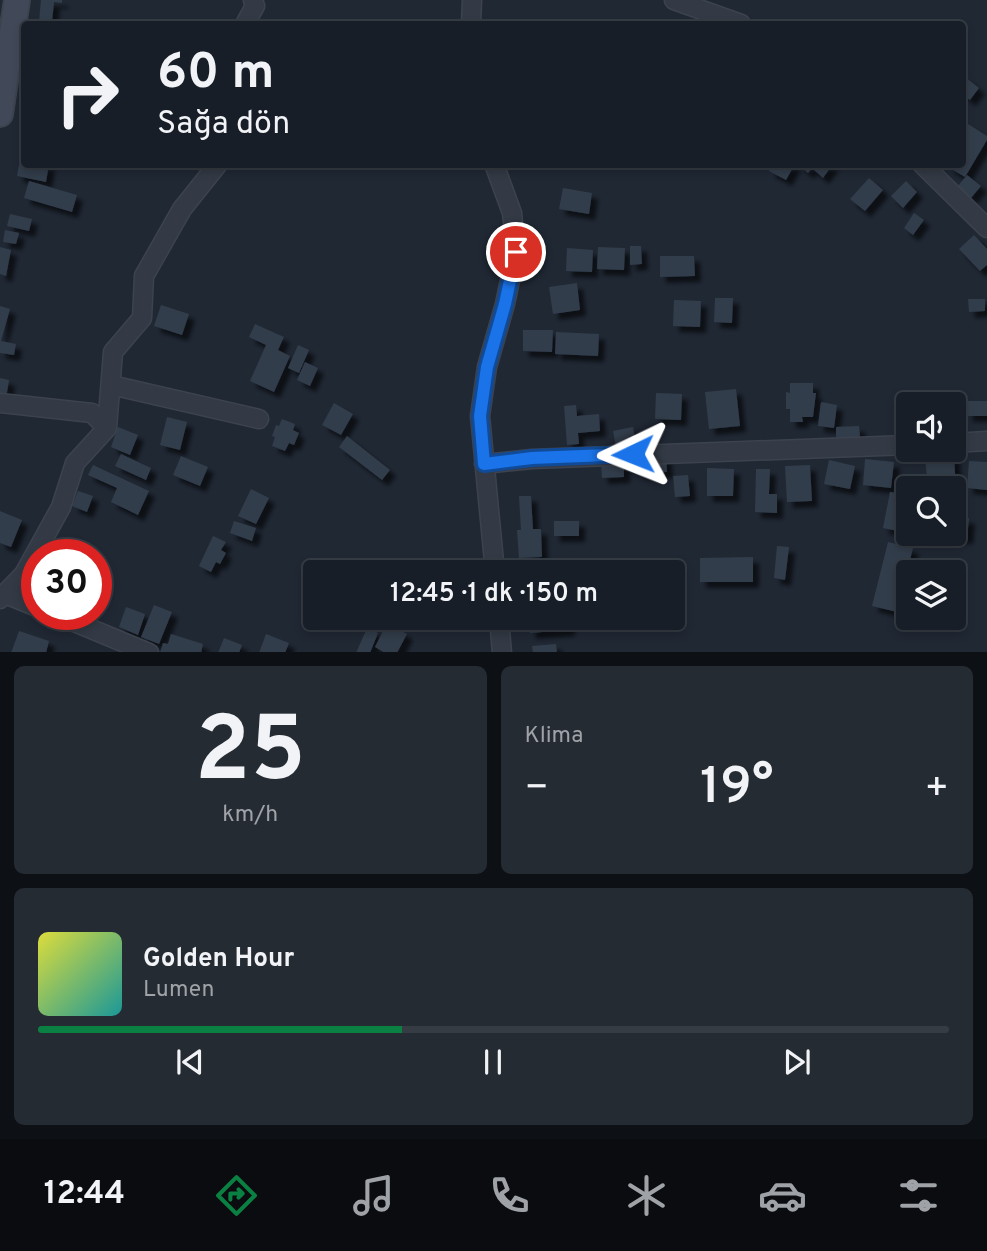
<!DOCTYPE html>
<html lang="tr">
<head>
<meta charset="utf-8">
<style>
  :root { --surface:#181e27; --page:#252b33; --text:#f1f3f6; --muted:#9fa2a7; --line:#363c44; --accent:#0b8043 }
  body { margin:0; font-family:Overpass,sans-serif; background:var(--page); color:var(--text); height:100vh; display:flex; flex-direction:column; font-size:26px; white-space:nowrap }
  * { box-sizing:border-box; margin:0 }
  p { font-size:23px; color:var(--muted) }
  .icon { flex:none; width:38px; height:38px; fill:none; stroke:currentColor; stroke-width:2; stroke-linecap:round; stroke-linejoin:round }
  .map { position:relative; height:652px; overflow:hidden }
  .drawer { display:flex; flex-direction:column; gap:14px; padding:14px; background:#0d1015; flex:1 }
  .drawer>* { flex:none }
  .hud { position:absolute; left:21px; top:21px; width:945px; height:147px; border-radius:7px; box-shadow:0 4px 10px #0003,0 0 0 2px var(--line); background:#181e27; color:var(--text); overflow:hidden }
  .controls { position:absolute; left:896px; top:392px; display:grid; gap:14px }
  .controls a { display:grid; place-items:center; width:70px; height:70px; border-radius:7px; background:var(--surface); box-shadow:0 4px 10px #0003,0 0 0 2px var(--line); font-size:35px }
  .speed { position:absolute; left:21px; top:539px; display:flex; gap:14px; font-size:35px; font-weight:700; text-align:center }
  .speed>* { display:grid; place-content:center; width:91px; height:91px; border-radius:50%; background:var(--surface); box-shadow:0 4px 10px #0003,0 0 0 2px var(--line); line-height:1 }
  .speed .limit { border:10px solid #d22; background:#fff; color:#111 }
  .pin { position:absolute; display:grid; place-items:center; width:60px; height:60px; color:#fff; margin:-30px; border:4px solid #fff; border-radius:50%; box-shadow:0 2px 7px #0007 }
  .me { position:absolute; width:77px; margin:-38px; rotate:268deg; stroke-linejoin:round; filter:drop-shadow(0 0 5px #0008) }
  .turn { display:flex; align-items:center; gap:24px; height:147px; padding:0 21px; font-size:32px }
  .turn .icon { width:91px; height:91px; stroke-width:2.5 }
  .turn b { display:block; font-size:49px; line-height:60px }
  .big { font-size:52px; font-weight:600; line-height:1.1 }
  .drawer .widget { flex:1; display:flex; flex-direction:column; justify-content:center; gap:10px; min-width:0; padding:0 24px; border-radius:10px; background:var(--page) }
  .drawer .dial { align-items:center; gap:0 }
  .dial b { font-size:91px; line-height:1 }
  .song { display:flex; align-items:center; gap:21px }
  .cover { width:84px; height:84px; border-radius:10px; background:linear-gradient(135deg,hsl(60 70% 55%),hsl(180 70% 35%)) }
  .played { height:7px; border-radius:4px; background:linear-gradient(90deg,var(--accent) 40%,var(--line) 40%) }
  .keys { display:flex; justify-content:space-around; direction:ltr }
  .heat { display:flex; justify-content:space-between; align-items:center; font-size:38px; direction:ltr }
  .drawer .tiles { flex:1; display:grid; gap:14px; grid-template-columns:1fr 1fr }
  .widget:last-child { grid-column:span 2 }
  .trip { position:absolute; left:303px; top:560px; width:382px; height:70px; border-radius:7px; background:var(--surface); box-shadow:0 4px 10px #0003,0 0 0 2px var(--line); font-weight:600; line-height:70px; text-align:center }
  .dock { display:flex; height:112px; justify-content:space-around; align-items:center; background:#0a0c10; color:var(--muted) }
  .dock .icon { width:49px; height:49px }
  .dock .current { color:var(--accent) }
  .dock b { font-size:32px; color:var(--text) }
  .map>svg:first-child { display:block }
</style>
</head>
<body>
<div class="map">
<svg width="987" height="653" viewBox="0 0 987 653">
  <defs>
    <filter id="shadow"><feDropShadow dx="6" dy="6" stdDeviation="2" flood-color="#0009"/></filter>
  </defs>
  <rect width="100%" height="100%" fill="#202834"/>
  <path fill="#323c4b" filter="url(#shadow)" d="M41,0H62V3L54,2L52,22L39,21Z
    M965,77L979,88L970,100L962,94Z
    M968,124L987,136V140L965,177L948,167L950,164H962V133Z
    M21,153L24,154V164H49L46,182L17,176Z
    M773,164H795L786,180L769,171Z
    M798,164H833L823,178L812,168L808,173Z
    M967,175L981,186L971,198L957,187Z
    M869,178L883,190L865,211L850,199Z
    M29,181L77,195L72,212L24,198Z
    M906,181L917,192L903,208L891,196Z
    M563,188L592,193L589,214L559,209Z
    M914,213L924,220L913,235L904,228Z
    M10,214L32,219L29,231L7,226Z
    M5,230L19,233L16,244L3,242Z
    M974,235L987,249V265L980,271L959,249Z
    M630,246H641L642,264L630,265Z
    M0,247L11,250L6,276L0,274Z
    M598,247L625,248L624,270L597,269Z
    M567,248L593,250L592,272L566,271Z
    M660,256H694L695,276L660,277Z
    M577,283L580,310L553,314L549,287Z
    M715,298H733L732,323L714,322Z
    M968,299H985V311L969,312Z
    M674,300L701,301L700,327L673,326Z
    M161,305L189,314L182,335L154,326Z
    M0,306L10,309L1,341L16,344L14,355L0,353Z
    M255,324L284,337L278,350L290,356L274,392L250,381L266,345L249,337Z
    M523,330H553L552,352L523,351Z
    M556,332L599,334L598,356L555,354Z
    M298,345L309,350L299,373L288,368Z
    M305,362L318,368L310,386L297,380Z
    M0,378L9,380L6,398L0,396Z
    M790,383H813V393H816L813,417H802L803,422H790V409H786V392L790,393Z
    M736,389L740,426L709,429L705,392Z
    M656,393L682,394L681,420L655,419Z
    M953,395L954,404H934L933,397Z
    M967,401H987V416H967Z
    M821,402L837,405L834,428L818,426Z
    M334,403L353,414L341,435L322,425Z
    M576,405L577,416L599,414L600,431L578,433L579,444L567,445L564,406Z
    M167,417L187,422L180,450L160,445Z
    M282,419L295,424L293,430L299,433L294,445L289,443L285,451L272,446L275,437L272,436L276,425L279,426Z
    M859,426L860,437H836V427Z
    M118,427L138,435L130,455L111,447Z
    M633,427L636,443L616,447L613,431Z
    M347,436L390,470L382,480L339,447Z
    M121,454L151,468L146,480L115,466Z
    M181,456L208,467L200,486L173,475Z
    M666,456L667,472L638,473L637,458Z
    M954,456L956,488H928L925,458Z
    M865,459L894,462L891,488L863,485Z
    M829,460L855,466L850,489L824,484Z
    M969,461L987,462V490L967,488Z
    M601,463H624V477L602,478Z
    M93,465L149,491L138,515L111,502L117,488L88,475Z
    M810,465L812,501L787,502L785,466Z
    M707,468L734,469L733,496H707Z
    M756,469H770L769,494H777V513L755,512Z
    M688,475L690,496L675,497L673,476Z
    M251,489L269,498L256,524L238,516Z
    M78,491L93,496L87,512L72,506Z
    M890,492L908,495V533L883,528Z
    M519,496H531L533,529H541L542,557L519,558L517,530H521Z
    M0,511L22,520L11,547L0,543Z
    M957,517L969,518L967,538L954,537Z
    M234,521L256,528L252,541L230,533Z
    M554,521H579V536H554Z
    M213,536L226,542L221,550L226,553L220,564L216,562L211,572L199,566Z
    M888,542L913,548L897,612L872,606Z
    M777,546L789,547L785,580L774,578Z
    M753,557V582H700V558Z
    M154,605L172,612L159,644L141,637Z
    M126,607L145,614L138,635L119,627Z
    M529,618H578V620H569V630L530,633Z
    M387,623L407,634L397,653H385L375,647Z
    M367,628L378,633L370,653H356Z
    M19,631L49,641L46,653H11Z
    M171,634L203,644L201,653H160L163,643L168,644Z
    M266,634L289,643L285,653H259Z
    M224,638L242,645L239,653H218Z
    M556,644L557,653H533L532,646Z"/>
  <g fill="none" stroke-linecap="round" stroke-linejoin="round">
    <defs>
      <path id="street" d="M674,0L741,24
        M245,24L255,6L253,0
        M471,24L472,0
        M494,164L512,213L516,252L505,304L487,367L480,416L495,572
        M922,164L987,228
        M111,385L259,419
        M0,403L92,413L107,428
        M954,443L987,441
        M484,464L532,459L908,445
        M5,594L37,607
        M0,599L24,574L61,507L75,463L107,428L113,352L142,318L144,276L182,209L218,164
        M55,614L149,653
        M499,618L502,653"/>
      <path id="secondary" d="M0,114L17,0"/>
    </defs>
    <use href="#street" stroke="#3d434e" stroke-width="21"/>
    <use href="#secondary" stroke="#3d434e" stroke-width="28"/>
    <use href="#street" stroke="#333a45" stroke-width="18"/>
    <use href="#secondary" stroke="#414958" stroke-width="24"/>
  </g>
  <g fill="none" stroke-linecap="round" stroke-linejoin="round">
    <defs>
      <path id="route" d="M516,252L505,304L487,367L480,416L484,464L532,458L633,454"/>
    </defs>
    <use href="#route" stroke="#114b97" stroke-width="18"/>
    <use href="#route" stroke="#1a73e8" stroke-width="12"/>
  </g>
</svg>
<div class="controls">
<a><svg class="icon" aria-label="sound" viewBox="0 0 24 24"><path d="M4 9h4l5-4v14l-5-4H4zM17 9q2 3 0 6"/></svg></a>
<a><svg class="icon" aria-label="search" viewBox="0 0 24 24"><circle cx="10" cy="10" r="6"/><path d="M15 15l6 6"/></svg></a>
<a><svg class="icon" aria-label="layers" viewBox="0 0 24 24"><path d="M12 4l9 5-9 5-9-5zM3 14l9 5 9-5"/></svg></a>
</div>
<div class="speed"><div class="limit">30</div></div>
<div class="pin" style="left:516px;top:252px;background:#d93025"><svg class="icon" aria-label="arrive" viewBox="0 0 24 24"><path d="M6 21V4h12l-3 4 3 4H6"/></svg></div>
<svg class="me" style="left:633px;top:454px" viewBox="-20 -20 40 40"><path d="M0-17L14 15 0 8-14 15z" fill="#1a73e8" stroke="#fff" stroke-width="4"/></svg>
<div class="trip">12:45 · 1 dk · 150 m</div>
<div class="hud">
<div class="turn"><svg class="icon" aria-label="right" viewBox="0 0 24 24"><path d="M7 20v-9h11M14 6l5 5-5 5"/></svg><div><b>60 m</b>Sağa dön</div></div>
</div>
</div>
<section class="drawer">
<div class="tiles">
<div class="widget dial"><b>25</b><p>km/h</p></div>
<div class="widget"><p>Klima</p>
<div class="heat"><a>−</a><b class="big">19°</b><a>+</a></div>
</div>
<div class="widget">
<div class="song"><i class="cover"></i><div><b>Golden Hour</b><p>Lumen</p></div></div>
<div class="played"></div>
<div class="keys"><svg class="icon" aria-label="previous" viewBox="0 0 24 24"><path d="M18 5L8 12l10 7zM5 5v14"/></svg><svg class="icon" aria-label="pause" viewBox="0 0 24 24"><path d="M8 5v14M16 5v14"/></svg><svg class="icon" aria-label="next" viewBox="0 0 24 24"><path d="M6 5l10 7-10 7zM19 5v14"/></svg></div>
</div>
</div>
</section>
<nav class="dock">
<b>12:44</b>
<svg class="icon current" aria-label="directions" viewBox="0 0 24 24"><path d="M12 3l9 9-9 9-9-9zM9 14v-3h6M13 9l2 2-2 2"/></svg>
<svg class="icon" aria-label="music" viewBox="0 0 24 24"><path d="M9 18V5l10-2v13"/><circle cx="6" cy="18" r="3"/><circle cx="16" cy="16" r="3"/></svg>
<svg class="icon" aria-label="phone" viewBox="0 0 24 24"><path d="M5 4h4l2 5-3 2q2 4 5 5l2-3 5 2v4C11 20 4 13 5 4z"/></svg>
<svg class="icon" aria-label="climate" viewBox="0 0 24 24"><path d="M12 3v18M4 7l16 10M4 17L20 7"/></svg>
<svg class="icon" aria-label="car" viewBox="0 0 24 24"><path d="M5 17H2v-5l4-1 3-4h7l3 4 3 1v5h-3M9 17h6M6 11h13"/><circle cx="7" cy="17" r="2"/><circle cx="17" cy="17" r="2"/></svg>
<svg class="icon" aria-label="filters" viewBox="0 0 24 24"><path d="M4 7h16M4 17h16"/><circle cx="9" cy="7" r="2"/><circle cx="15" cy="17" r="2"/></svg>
</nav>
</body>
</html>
